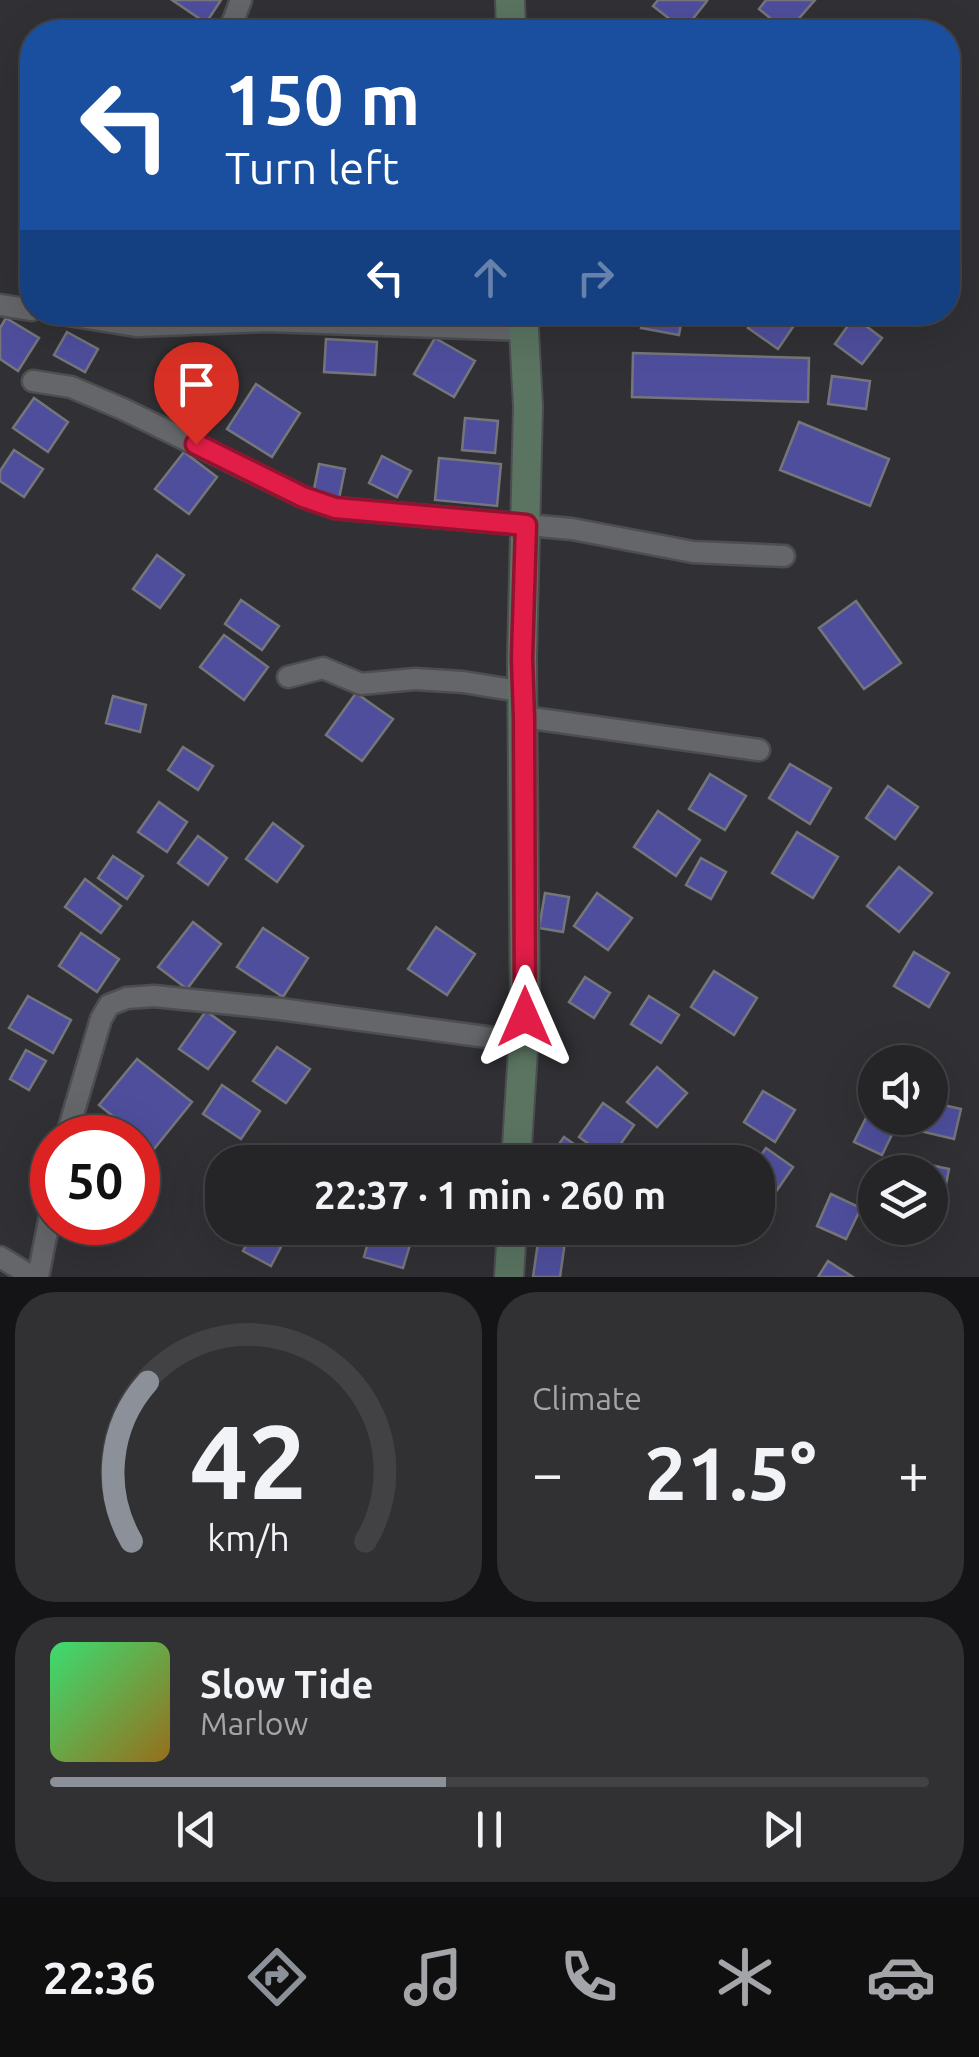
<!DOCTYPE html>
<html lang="en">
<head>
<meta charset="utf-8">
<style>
  :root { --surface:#252528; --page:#313134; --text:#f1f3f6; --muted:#a3a5a8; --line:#424245; --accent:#8c9099 }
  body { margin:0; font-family:Ubuntu,sans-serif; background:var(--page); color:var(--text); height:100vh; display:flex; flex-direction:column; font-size:38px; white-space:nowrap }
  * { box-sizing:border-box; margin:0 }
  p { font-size:32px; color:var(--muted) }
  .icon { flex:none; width:55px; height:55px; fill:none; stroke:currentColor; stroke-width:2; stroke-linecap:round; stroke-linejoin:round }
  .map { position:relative; height:1277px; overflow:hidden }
  .details { display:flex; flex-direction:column; gap:15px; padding:15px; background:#141416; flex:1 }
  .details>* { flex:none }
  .top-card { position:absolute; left:20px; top:20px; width:940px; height:305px; border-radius:40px; box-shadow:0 10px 40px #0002,0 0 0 2px var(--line); background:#1a4fa0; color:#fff; overflow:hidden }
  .tools { position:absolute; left:858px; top:1045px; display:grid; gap:20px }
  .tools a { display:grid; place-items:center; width:90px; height:90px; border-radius:50%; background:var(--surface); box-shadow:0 10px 40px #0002,0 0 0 2px var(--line); font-size:50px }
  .speed { position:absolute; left:30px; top:1115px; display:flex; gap:20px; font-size:50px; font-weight:700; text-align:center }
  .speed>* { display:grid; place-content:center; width:130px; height:130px; border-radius:50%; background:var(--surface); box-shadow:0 10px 40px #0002,0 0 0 2px var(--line); line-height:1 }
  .speed .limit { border:15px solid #d22; background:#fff; color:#111 }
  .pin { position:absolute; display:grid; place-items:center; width:85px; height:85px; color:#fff; margin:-102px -42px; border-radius:50% 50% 50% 0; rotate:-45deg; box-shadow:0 0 10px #0007 }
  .pin .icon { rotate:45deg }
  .me { position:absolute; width:110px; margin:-55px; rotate:0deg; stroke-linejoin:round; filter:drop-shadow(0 0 8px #0008) }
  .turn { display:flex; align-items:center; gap:35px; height:210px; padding:0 40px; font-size:45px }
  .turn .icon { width:130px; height:130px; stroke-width:2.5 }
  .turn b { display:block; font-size:70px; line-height:85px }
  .lanes { display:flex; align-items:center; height:95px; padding:0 40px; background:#0003; justify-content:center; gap:50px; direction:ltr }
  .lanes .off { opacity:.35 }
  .big { font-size:75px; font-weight:600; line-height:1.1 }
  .details .widget { flex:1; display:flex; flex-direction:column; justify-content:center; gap:15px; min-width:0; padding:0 35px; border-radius:40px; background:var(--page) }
  .details .dial { align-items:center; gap:0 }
  .dial svg { height:260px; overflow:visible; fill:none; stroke:var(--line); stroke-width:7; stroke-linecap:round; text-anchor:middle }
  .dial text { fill:var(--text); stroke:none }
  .song { display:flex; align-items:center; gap:30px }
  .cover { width:120px; height:120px; border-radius:15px; background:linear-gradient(135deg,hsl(140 70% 55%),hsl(40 70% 35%)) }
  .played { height:10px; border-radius:5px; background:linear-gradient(90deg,var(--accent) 45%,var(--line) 45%) }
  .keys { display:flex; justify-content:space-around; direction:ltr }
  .heat { display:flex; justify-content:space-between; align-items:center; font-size:55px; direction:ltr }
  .details .tiles { flex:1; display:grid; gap:15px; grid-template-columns:1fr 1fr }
  .widget:last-child { grid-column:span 2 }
  .trip { position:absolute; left:205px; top:1145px; width:570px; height:100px; border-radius:40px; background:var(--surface); box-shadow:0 10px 40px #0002,0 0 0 2px var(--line); font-weight:600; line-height:100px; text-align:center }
  .dock { display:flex; height:160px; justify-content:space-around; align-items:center; background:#0f0f10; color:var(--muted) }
  .dock .icon { width:70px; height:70px }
  .dock .selected { color:var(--accent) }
  .dock b { font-size:45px; color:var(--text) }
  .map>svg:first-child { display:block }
</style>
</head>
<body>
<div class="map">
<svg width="979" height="1277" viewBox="0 0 979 1277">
  <rect width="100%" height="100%" fill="#313135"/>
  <path fill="#4f4e9d" stroke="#75767a" stroke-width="2.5" d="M172,0H221L206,23Z
    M658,0H705L707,1L684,30L653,6Z
    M766,0H815L787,32L759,9Z
    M644,312H683L679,335L641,328Z
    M759,312H784L797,321L778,349L748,328Z
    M854,317L882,338L862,364L835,344Z
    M6,318L39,338L18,371L0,359V328Z
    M67,332L98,349L85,372L54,355Z
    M435,338L475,361L454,397L414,374Z
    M326,339L377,342L375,375L324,372Z
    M192,349L226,374L198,411L165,386Z
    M633,353L809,358L808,402L632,397Z
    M832,376L870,381L866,409L828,404Z
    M256,384L300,413L272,457L227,429Z
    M34,398L68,422L48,452L13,428Z
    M465,418L498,421L495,453L462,450Z
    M799,422L889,459L870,506L780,470Z
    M14,450L43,469L24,497L0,481V471Z
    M184,452L217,477L189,514L155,489Z
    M382,456L411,471L397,497L369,483Z
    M439,458L501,464L497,506L435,500Z
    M319,464L345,469L339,499L313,494Z
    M157,555L184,575L160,608L133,589Z
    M241,600L279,626L262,650L225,624Z
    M856,601L901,663L864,689L819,628Z
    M224,635L268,667L244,700L200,667Z
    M356,693L393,719L362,761L326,735Z
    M113,696L146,705L140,732L106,723Z
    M183,747L213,766L198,790L168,770Z
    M790,764L831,788L810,824L769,798Z
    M710,774L746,796L725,830L689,809Z
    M888,786L918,807L895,839L866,818Z
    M159,802L187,822L167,852L138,832Z
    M658,811L700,840L676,876L634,847Z
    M273,823L303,846L277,882L246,859Z
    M797,832L838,857L813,898L772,873Z
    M198,836L227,858L208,885L178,863Z
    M113,856L143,876L127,899L98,878Z
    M701,858L726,872L711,899L686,885Z
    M899,867L932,893L899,932L867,906Z
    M85,879L121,906L101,933L65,907Z
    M545,893L569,897L563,932L539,928Z
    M597,893L632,918L608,950L574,926Z
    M193,922L221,944L187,989L158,967Z
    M436,927L475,954L447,995L408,969Z
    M263,928L308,958L283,997L237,967Z
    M81,933L119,959L97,992L59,966Z
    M914,952L949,973L929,1007L894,986Z
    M714,971L757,998L734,1035L691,1007Z
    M585,977L610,993L594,1018L569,1002Z
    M28,996L71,1020L53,1053L9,1028Z
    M649,996L679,1015L661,1043L631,1024Z
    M206,1011L235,1032L208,1069L179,1049Z
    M277,1047L310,1069L286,1103L253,1081Z
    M26,1050L46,1061L29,1090L10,1079Z
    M137,1059L192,1102L154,1149L99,1105Z
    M657,1067L687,1093L657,1127L627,1102Z
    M222,1085L260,1111L241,1139L203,1114Z
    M763,1091L795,1110L775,1142L744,1122Z
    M930,1102L961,1109L954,1139L916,1130L919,1118H930Z
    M603,1103L634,1125L610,1159L579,1137Z
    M873,1104L875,1105V1118H900L882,1155L854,1142Z
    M564,1137L594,1158L591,1162H546Z
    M766,1148L793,1167L773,1196L758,1186L756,1162Z
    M912,1161L949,1169L943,1200L930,1197V1172H910Z
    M831,1194L861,1208L846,1239L817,1226Z
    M256,1228L283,1243L271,1266L243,1251Z
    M372,1228H415L403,1268L364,1257Z
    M540,1228H567L560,1277H533Z
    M828,1261L853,1277H818Z"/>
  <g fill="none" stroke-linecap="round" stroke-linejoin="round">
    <defs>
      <path id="minor" d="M229,32L241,0
        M0,305L32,310
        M49,312L136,326L267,321L524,330
        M33,381L71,387L123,409L303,497L335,508L572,529L693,552L784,556
        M288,677L323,668L361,684L415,679L463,682L524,692
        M524,717L759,750
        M66,1138L101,1019L109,1005L127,998L154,996L280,1009L523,1042
        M0,1257L33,1277
        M38,1277L52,1206"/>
      <path id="secondary" d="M510,0L511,32
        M516,1162L525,1017L522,658L528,407L523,312
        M509,1277L512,1228"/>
    </defs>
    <use href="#minor" stroke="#4d4e50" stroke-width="25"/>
    <use href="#secondary" stroke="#4d4e50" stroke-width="32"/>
    <use href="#minor" stroke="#65666a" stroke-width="20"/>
    <use href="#secondary" stroke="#5a7461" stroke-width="28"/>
  </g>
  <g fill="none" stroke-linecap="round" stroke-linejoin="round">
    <defs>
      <path id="route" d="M196,444L303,497L335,508L526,525L522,658L524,718L525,1017"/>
    </defs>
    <use href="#route" stroke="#92132f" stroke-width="25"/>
    <use href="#route" stroke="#e11d48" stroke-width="18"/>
  </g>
</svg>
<div class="tools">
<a><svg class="icon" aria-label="sound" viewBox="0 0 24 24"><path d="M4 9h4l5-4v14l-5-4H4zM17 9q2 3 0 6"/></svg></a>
<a><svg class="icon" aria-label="layers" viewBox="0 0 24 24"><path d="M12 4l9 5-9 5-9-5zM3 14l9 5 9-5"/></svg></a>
</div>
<div class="speed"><div class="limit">50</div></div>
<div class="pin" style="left:196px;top:444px;background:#d93025"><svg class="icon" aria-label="arrive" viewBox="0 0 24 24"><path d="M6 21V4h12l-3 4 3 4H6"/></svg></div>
<svg class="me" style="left:525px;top:1017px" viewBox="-20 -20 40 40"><path d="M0-17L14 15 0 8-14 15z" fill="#e11d48" stroke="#fff" stroke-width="4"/></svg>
<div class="trip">22:37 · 1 min · 260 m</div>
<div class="top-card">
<div class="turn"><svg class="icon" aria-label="left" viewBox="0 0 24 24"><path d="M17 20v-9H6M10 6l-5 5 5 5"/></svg><div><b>150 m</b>Turn left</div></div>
<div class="lanes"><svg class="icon" aria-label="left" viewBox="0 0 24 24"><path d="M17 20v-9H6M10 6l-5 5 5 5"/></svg><svg class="icon off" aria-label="ahead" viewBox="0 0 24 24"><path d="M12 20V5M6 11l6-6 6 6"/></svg><svg class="icon off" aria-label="right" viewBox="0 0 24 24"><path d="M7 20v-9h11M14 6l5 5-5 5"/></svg></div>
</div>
</div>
<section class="details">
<div class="tiles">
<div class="widget dial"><svg viewBox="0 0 100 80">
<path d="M14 69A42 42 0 1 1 86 69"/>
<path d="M14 69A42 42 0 0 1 19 20" stroke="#8c9099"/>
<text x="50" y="56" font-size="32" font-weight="700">42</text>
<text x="50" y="72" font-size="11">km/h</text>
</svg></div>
<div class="widget"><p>Climate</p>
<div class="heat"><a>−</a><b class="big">21.5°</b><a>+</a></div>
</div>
<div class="widget">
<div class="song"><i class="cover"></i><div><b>Slow Tide</b><p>Marlow</p></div></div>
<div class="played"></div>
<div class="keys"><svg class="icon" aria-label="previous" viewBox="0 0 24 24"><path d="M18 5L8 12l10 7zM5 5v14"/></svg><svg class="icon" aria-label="pause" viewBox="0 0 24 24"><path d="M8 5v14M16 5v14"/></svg><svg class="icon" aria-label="next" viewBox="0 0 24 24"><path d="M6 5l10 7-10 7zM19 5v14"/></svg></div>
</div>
</div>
</section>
<nav class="dock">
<b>22:36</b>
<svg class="icon selected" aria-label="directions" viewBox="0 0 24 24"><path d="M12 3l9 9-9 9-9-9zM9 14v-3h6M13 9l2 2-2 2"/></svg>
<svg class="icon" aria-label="music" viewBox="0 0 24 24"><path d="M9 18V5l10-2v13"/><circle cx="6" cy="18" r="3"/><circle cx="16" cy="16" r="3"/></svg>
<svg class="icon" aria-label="phone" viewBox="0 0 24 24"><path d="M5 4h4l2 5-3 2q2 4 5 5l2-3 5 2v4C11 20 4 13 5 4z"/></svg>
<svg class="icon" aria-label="climate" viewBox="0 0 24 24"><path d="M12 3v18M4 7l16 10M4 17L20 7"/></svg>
<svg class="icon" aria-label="car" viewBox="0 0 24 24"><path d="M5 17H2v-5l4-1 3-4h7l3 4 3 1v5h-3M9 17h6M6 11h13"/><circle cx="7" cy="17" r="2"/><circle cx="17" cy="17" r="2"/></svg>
</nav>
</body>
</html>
